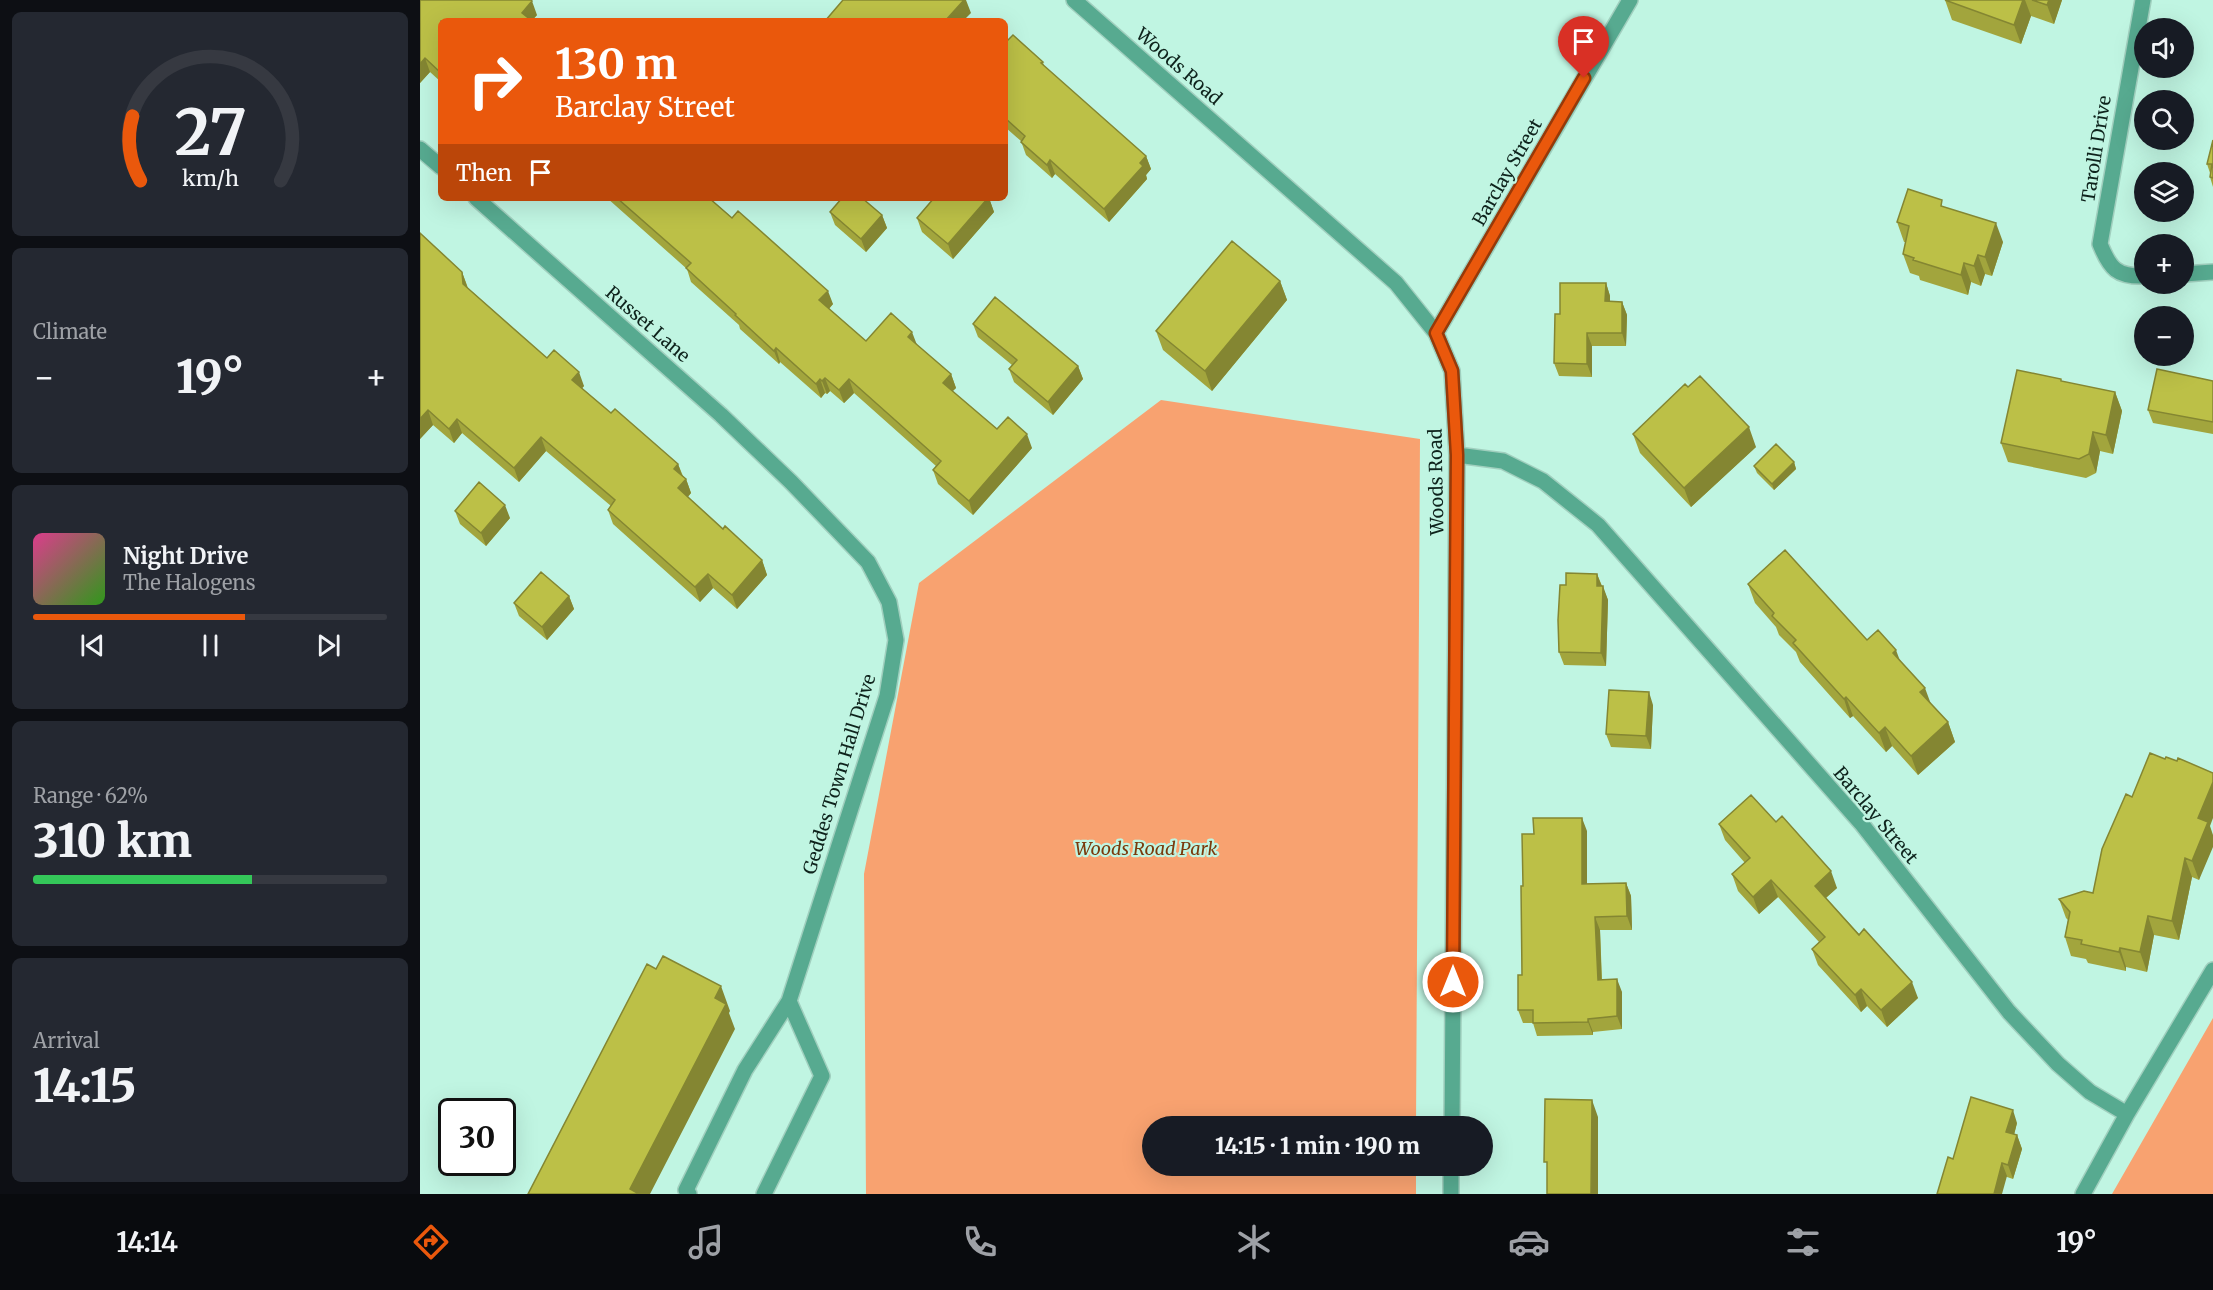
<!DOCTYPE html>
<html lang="en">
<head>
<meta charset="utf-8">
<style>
  :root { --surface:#171b24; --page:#242831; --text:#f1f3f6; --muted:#9ea1a6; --line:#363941; --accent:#ea580c }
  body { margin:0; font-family:Merriweather,serif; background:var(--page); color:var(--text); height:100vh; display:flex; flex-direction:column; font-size:22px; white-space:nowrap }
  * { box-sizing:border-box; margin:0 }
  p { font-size:20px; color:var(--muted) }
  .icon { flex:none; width:33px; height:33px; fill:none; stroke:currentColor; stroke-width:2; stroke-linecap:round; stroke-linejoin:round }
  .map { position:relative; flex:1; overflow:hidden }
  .panel { display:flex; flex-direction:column; gap:12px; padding:12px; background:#0d0f14; width:420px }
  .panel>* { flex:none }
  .banner { position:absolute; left:18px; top:18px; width:570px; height:183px; border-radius:9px; box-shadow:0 6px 24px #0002; background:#ea580c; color:#fff; overflow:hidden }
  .buttons { position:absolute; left:1714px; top:18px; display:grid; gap:12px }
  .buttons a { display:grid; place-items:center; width:60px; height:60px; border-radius:50%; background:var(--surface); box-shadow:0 6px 24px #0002; font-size:30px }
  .speed { position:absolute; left:18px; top:1098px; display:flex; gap:12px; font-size:30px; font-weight:700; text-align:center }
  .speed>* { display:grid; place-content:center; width:78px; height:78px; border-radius:50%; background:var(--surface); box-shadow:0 6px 24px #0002; line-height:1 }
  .speed .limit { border:3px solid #111; border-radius:9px; background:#fff; color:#111 }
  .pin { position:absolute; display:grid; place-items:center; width:51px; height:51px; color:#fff; margin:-62px -26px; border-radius:50% 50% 50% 0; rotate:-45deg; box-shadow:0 0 6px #0007 }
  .pin .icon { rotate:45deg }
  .me { position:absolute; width:66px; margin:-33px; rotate:0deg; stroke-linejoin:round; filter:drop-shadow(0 0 4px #0008) }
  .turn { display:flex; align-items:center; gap:21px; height:126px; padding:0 18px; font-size:27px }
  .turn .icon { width:78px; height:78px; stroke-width:2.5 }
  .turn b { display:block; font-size:42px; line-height:51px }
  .then { display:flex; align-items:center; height:57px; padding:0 18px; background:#0003; gap:12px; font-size:22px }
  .big { font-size:45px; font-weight:800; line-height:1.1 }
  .panel .widget { flex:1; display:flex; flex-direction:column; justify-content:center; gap:9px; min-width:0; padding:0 21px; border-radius:9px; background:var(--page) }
  .panel .dial { align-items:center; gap:0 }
  .dial svg { height:156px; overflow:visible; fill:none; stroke:var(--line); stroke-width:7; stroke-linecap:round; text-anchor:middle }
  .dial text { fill:var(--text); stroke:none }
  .song { display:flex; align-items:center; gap:18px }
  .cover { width:72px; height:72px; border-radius:9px; background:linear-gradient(135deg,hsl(330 70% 55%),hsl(110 70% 35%)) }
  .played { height:6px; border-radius:3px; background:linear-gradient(90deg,var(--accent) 60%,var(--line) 60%) }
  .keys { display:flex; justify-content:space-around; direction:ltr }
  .heat { display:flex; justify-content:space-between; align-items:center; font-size:33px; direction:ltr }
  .charge { height:9px; border-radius:4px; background:linear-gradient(90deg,#34c759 62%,var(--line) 0) }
  .trip { position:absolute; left:722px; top:1116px; width:351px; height:60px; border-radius:30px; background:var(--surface); box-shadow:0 6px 24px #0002; font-weight:800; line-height:60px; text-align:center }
  .tab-bar { display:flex; height:96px; justify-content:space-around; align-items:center; background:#090b0e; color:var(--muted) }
  .tab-bar .icon { width:42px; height:42px }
  .tab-bar .active { color:var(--accent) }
  .tab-bar b { font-size:27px; color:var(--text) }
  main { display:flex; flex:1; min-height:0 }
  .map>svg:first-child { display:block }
</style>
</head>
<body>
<main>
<section class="panel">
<div class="widget dial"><svg viewBox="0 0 100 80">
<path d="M14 69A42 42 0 1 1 86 69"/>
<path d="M14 69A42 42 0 0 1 10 36" stroke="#ea580c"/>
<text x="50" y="56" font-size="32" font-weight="700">27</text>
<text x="50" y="72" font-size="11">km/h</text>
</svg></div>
<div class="widget"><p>Climate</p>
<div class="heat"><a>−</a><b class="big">19°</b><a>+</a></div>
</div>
<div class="widget">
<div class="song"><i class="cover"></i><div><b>Night Drive</b><p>The Halogens</p></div></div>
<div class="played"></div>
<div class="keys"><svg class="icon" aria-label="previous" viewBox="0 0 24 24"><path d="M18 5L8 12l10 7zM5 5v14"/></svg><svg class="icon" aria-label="pause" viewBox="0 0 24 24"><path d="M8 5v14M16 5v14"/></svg><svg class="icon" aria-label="next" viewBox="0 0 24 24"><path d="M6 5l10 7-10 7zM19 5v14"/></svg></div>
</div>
<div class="widget"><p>Range · 62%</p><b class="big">310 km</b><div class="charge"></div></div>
<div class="widget"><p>Arrival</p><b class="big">14:15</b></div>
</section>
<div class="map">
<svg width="1793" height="1194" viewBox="0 0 1793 1194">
  <rect width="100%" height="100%" fill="#c0f5e2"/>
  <path fill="#f8a270" d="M741,400L1000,439L996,1126H732V1166H996V1194H446L444,874L499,583Z
    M1793,1018V1194H1692Z"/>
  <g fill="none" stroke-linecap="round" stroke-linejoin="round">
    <defs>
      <path id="minor" d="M654,0L976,283L1016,333L1032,371L1037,455L1032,1126
        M1723,0L1680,244C1690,269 1697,277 1725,276
        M0,149L21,167
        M56,198L301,415L371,482L448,562L469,602L476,640L467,696L369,1001
        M1764,274L1793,272
        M1016,333L1210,0
        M1037,455L1083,461L1123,481L1178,525L1441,823L1589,1012L1638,1064L1670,1092L1707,1114
        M269,1194L266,1190L325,1070L369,1001L402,1076L344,1194
        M1031,1194V1166
        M1663,1194L1707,1114L1793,970"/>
    </defs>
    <use href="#minor" stroke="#a0cfbe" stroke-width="18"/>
    <use href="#minor" stroke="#57aa90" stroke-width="15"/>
  </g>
  <path fill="#a2a53d" d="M0,0L117,15L112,21H21V82L10,72L0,83Z
    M1525,0H1642L1634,24L1611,16L1601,44L1532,20Z
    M585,43L623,62L624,66L726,156L731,169L726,175L727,179L689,222L635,174L632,178L606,155L601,141L585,127Z
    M1793,140V187L1790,177V173L1787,164Z
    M187,198H289L413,304L409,309L446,341L497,345L531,374L536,388L532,391L577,429L612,448L553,515L518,484L513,470L516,466L434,393L424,403L410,391L407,394L405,393L401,398L360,362L359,364L320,329L319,325L271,282L267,269Z
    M510,198H569L574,212L533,259L502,232L497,218L513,200Z
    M1525,207L1583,242L1572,276L1565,274L1561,286L1551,282L1548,295L1500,280L1499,276L1490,273L1483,254L1486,242H1484L1477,222Z
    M410,212L462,215L467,228L446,252L415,225Z
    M0,233L42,272L48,288L127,358L164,386L162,388L191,413L258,464L263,476L266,479L271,493L268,497L303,529L342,560L347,575L317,609L293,588L280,602L193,524L188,510L191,506L126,451L99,482L42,433L34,443L13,425L0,439Z
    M860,281L867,300L792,391L743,350L736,331Z
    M1186,283L1190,296V302H1202L1207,315L1206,346H1172V377L1139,376L1134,363L1140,314Z
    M553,324L658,366L663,379L633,415L594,382L589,369L592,365L558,337Z
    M1793,381V434L1733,423L1728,410Z
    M1642,382L1695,392L1702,411L1693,454L1680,451L1676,473L1666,478L1588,462L1581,443Z
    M1213,434L1336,447L1271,507L1220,453Z
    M1374,462L1376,469L1354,490L1337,473L1334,466Z
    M35,511L90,518L66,546L40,524Z
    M1177,574L1188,600L1186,666L1144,665L1139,652L1146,585Z
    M1328,584L1447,640L1480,660L1511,704L1528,722L1535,742L1498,775L1472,746L1466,752L1433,716L1430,718L1380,662L1376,652L1359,635L1356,627L1335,603Z
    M149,596L154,609L127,640L99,616L94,603Z
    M1233,705L1231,749L1191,747L1186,734Z
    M1356,822L1417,888L1406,898L1498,998L1467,1027L1447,1006L1441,1012L1398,965L1392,949L1399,942L1358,897L1339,914L1318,891L1312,874L1325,863L1305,840L1299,824Z
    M1790,826L1779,880L1772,877L1759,940L1734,935L1727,972L1706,967V971L1668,963L1666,959L1651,956L1645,937L1648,920L1646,918L1639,899L1673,893Z
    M1167,831V884L1206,883L1211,896L1212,930H1180L1182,979L1202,992V1029L1173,1032V1035L1117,1036L1113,1023H1103L1098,1010L1102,975L1103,886L1114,834Z
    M1597,1123L1594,1135H1597L1602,1149L1593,1179L1533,1159Z"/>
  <path fill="#848632" d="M544,0H546L551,13L543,21H525Z
    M1603,0H1605L1611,16L1601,44L1594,25Z
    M1629,0H1642L1634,24L1627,5Z
    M112,1L117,15L111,21L102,13Z
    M5,58L10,72L0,83V64Z
    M726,156L731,169L726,175L727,179L689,222L684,209Z
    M630,160L635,174L632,178L627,165Z
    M568,198H569L574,212L533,259L528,244Z
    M462,215L467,228L446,252L441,239Z
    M1576,223L1583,242L1572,276L1565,257Z
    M1558,255L1565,274L1561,286L1554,266Z
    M1544,263L1551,282L1548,295L1541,275Z
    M42,272L47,286L48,299L43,284Z
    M860,281L867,300L792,391L785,371Z
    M1186,283L1190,296V315L1185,301Z
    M408,291L413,304L404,314L399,300Z
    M1202,302L1207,315L1206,346L1202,333Z
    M492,332L497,345L488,337Z
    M1167,333L1172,346V377L1167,364Z
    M356,348L360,362L359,364L354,351Z
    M658,366L663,379L633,415L628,402Z
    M159,372L164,386L157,394L152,380Z
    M531,374L536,388L528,396L523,383Z
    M405,378L410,391L407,394L402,381Z
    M400,379L405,393L401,398L396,384Z
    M429,379L434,393L424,403L419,390Z
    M1695,392L1702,411L1693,454L1686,435Z
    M8,410L13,425L0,439V419Z
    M37,419L42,433L34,443L29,429Z
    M1329,427L1336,447L1271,507L1264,488Z
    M1673,432L1680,451L1676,473L1669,454Z
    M607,434L612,448L553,515L549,501Z
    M121,437L126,451L99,482L94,468Z
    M1374,462L1376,469L1354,490L1352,484Z
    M258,464L263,478L254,469Z
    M266,479L271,493L263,502L258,488Z
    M85,505L90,518L66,546L61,533Z
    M342,560L347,575L317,609L312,595Z
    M288,574L293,588L280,602L275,587Z
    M1177,574L1182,587L1177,586Z
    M1183,586L1188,600L1186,666L1181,653Z
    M149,596L154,609L127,640L122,627Z
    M1476,650L1483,669L1473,653Z
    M1505,688L1512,707L1500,692Z
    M1229,692L1233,705L1231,749L1226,736Z
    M1426,697L1433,716L1430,718L1424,699Z
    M1528,722L1535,742L1498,775L1491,756Z
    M1465,727L1472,746L1466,752L1459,733Z
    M1793,782V818L1790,826L1793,835V847L1779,880L1772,861L1778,818Z
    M1162,818L1167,831V898L1162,884Z
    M1765,858L1772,877L1759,940L1752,921Z
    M1411,871L1417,888L1401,902L1395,886Z
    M1351,880L1358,897L1339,914L1333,897Z
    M1206,883L1211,896L1212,930L1207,916Z
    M1728,916L1734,935L1727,972L1720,952Z
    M1175,917L1180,930L1182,993L1178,980Z
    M1700,948L1706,967V971L1699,952Z
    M1197,979L1202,992V1029L1197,1016Z
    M1492,982L1498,998L1467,1027L1461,1010Z
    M301,986L310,1011L309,1013L315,1029L230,1194H212L210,1189L295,998Z
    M1441,989L1447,1006L1441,1012L1435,995Z
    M1168,1019L1173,1032V1035L1168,1022Z
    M1172,1100L1178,1117V1194H1171Z
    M1593,1110L1597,1123L1591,1146L1586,1132Z
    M1597,1135L1602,1149L1593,1179L1588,1165Z
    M1582,1163L1587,1176L1582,1194H1574Z"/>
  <path fill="#bcc047" stroke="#848632" stroke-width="1.5" d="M0,0H111L112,1L102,13L112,21H21V73L5,58L0,64Z
    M423,0H544L525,21H405Z
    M1525,0H1603L1594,25Z
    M1612,0H1629L1627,5Z
    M593,35L623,62L621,63L726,156L720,163L723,166L684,209L630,160L627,165L601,142L605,136L585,118V43Z
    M1793,140V178L1790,177L1792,164H1787Z
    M1488,189L1522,200L1521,206L1576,223L1565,257L1558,255L1554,266L1544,263L1541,275L1493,260L1494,258L1483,254L1489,226L1477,222Z
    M197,198H289L312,218L318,211L408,291L399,300L446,341L471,313L492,332L488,337L531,374L523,383L577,429L588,417L607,434L549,501L513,470L521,461L429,379L419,390L405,378L402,381L400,379L396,384L356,348L354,351L315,315L316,314L266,268L271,263Z
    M422,198H442L462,215L441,239L410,212Z
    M514,198H568L528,244L497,218Z
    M0,233L42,272L43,284L127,358L134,350L159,372L152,380L191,413L195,409L258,464L254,469L266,479L258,488L303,529L305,526L342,560L312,595L288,574L275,587L188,510L195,500L121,437L94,468L37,419L29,429L8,410L0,419Z
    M812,241L860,281L785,371L736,331Z
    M1140,283H1186L1185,301L1202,302V333H1167V364L1134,363L1135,314H1140Z
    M575,297L658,366L628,402L589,369L597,360L553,324Z
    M1737,369L1793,381V422L1728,410Z
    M1597,370L1641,379V381L1695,392L1686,435L1673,432L1669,454L1659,459L1581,443Z
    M1280,376L1329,427L1264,488L1213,434L1265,384L1268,387Z
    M1356,444L1374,462L1352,484L1334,466Z
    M59,482L85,505L61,533L35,511Z
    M1365,550L1447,640L1458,630L1476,650L1473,653L1505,688L1500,692L1528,722L1491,756L1465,727L1459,733L1426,697L1424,699L1373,643L1376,640L1352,616L1354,613L1328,584Z
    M121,572L149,596L122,627L94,603Z
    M1146,573L1177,574V586H1183L1181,653L1139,652L1138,620L1140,585H1146Z
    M1189,690L1229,692L1226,736L1186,734Z
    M1730,753L1745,759L1746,757L1757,761L1758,758L1793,773V782L1778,818L1788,822L1772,861L1765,858L1752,921L1728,916L1720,952L1700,948L1699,952L1661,944L1662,940L1645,937L1650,912L1639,899L1664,891L1673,893L1682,849L1706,794L1712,797Z
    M1331,795L1356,822L1362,816L1411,871L1395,886L1439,935L1444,929L1492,982L1461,1010L1441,989L1435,995L1392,949L1405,937L1351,880L1333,897L1312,874L1330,858L1299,824Z
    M1113,818H1162V884L1206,883L1207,916L1175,917L1178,980L1197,979V1016L1168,1019V1022L1113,1023V1010H1098V975H1102L1101,886H1103L1102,834H1114Z
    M243,956L301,986L295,998L306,1004L210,1189L219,1194H108L227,964L236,969Z
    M1551,1097L1593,1110L1586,1132L1597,1135L1588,1165L1582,1163L1574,1194H1517L1528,1157L1533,1159Z
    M1125,1099L1172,1100L1171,1194H1127V1162H1124Z"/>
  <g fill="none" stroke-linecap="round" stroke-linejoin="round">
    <defs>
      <path id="route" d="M1033,982L1037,455L1032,371L1016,333L1164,78"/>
    </defs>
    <use href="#route" stroke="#983908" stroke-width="15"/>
    <use href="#route" stroke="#ea580c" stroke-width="10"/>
  </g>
  <g text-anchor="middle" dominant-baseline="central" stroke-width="4.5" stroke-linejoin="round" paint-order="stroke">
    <g font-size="18" fill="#0e231c" stroke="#c0f5e2">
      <text transform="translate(759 66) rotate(41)">Woods Road</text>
      <text transform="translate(1676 149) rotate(-81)">Tarolli Drive</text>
      <text transform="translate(1087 172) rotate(-60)">Barclay Street</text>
      <text transform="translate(228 324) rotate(41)">Russet Lane</text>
      <text transform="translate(1016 482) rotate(-91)">Woods Road</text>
      <text transform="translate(419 774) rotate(-73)">Geddes Town Hall Drive</text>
      <text transform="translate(1456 815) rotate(50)">Barclay Street</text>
    </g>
    <g font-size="18" font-style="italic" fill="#793a0c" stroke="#c0f5e2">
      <text x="726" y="848">Woods Road Park</text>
    </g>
  </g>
</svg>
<div class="buttons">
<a><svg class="icon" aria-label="sound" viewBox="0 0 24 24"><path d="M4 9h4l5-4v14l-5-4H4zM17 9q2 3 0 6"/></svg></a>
<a><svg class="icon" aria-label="search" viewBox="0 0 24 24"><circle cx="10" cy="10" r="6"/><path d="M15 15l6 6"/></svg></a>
<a><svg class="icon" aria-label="layers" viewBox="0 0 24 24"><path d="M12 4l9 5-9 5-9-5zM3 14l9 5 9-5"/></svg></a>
<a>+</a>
<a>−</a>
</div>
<div class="speed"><div class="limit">30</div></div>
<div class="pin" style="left:1164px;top:78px;background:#d93025"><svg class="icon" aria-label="arrive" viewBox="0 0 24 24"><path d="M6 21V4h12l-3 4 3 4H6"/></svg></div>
<svg class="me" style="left:1033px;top:982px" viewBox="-20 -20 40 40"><circle r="17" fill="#ea580c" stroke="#fff" stroke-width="3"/><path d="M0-11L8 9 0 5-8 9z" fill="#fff"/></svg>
<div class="trip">14:15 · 1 min · 190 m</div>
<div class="banner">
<div class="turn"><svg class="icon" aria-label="right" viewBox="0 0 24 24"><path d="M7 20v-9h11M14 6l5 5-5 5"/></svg><div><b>130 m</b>Barclay Street</div></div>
<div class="then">Then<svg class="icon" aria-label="arrive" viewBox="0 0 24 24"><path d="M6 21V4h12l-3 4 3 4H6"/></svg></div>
</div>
</div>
</main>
<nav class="tab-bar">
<b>14:14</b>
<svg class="icon active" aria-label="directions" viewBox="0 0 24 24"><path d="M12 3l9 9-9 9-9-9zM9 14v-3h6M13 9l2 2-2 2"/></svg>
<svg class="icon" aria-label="music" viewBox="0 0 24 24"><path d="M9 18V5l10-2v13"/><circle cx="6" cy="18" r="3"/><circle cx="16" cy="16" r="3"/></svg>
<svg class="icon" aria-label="phone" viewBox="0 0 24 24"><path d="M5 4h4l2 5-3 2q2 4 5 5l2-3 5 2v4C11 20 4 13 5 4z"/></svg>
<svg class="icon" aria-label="climate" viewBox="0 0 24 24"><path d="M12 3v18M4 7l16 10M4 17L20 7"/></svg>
<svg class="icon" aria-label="car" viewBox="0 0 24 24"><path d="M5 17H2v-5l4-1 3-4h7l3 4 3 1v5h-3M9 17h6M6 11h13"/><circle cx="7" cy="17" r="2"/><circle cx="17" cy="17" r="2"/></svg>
<svg class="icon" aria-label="filters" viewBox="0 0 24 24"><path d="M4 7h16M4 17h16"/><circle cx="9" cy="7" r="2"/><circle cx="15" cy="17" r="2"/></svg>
<b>19°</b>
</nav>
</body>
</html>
